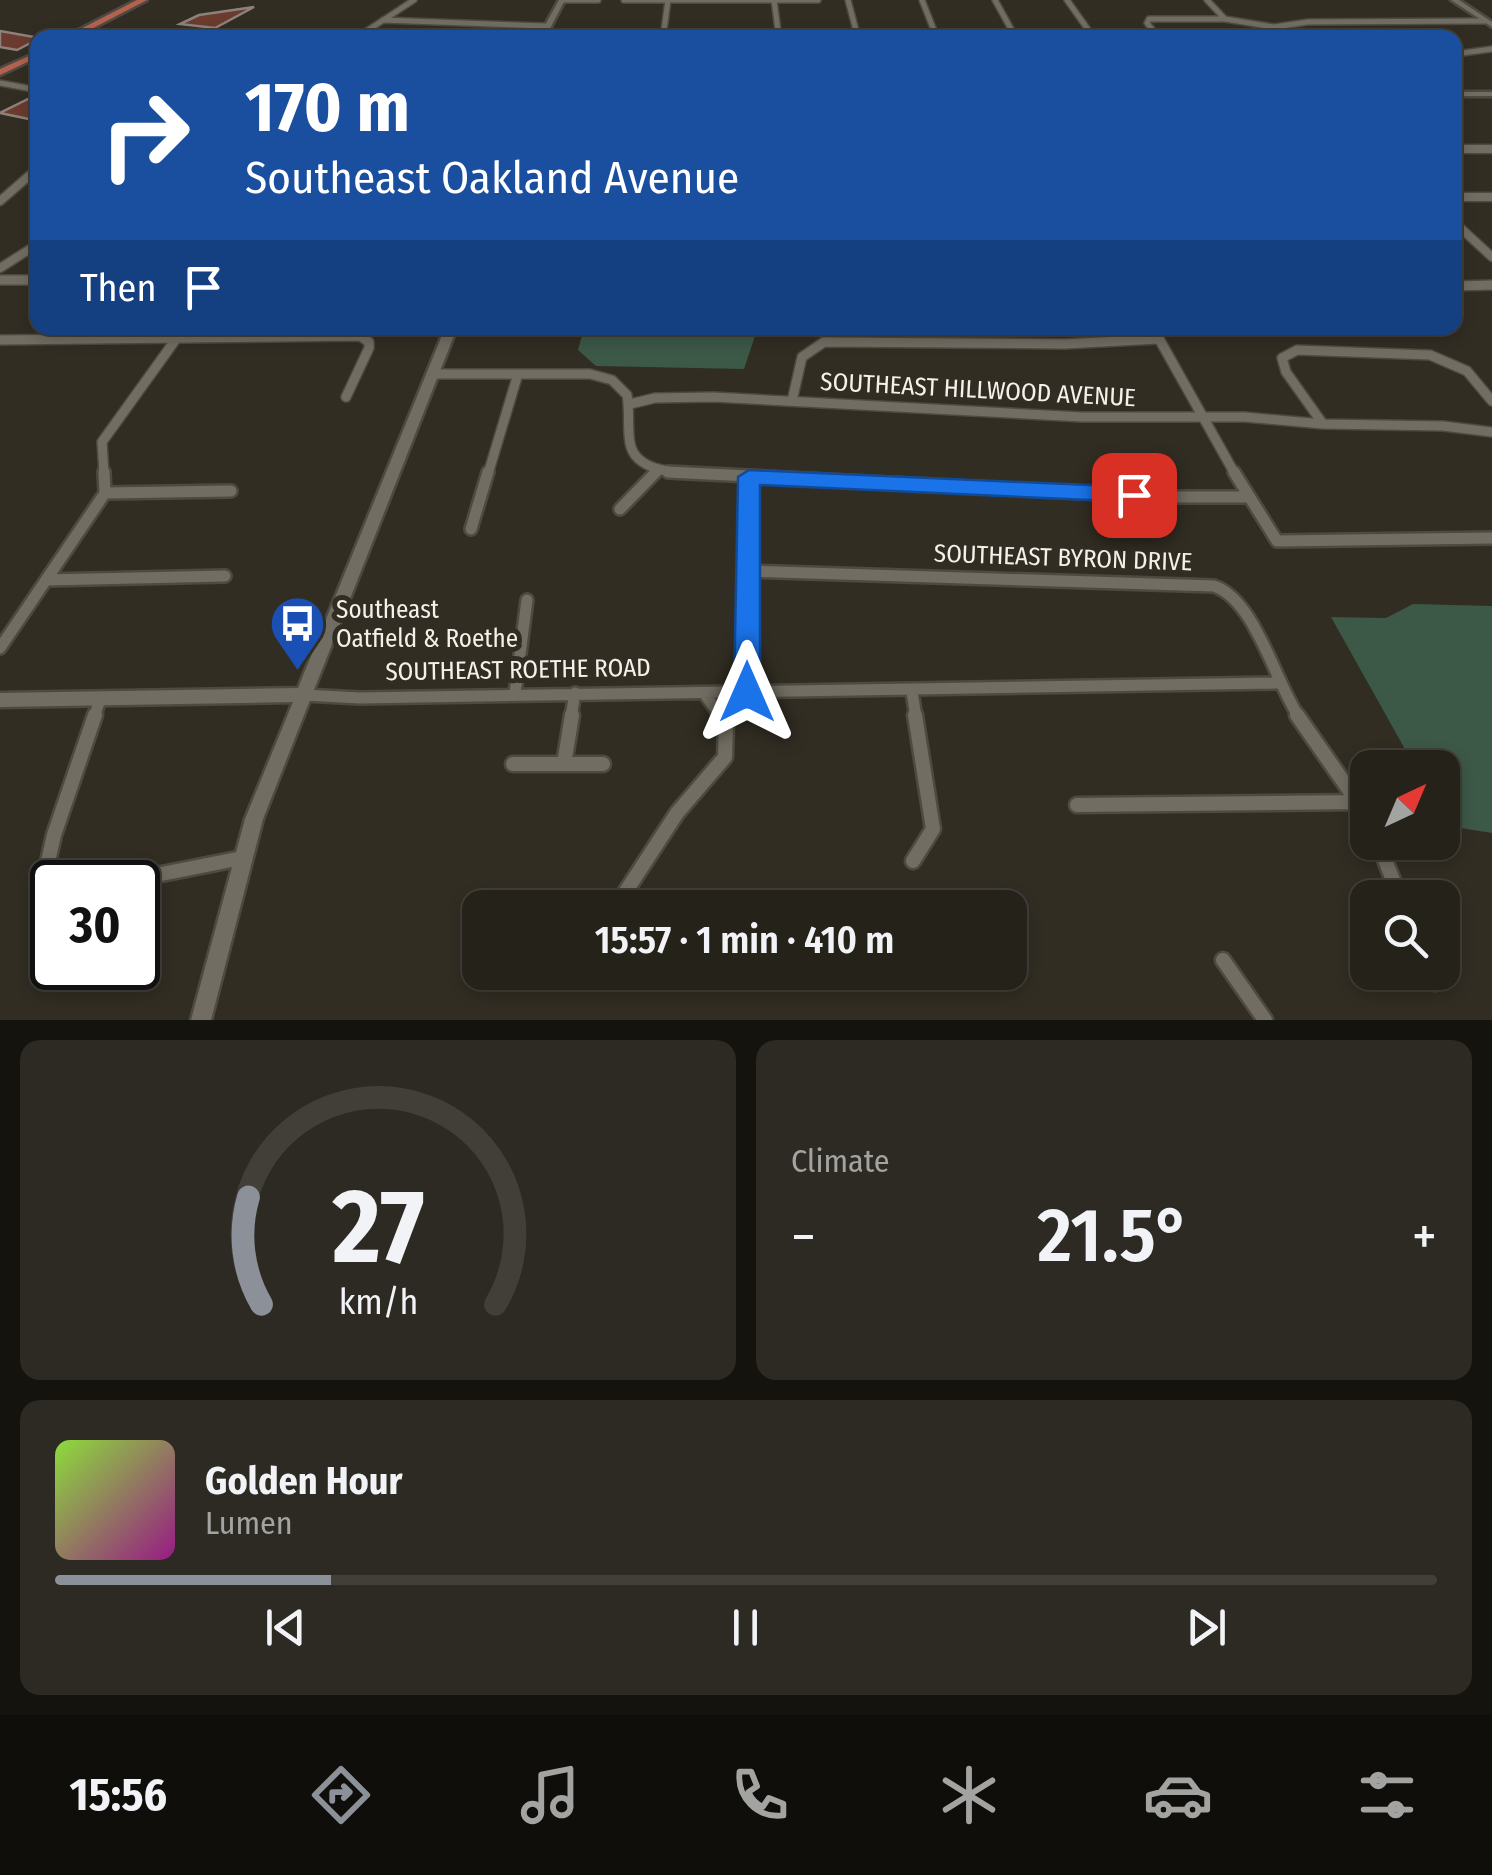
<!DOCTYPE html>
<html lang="en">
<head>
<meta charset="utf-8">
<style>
  :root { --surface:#25221a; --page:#2d2a23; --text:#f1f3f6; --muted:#a3a4a2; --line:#423f39; --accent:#8c9099 }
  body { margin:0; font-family:"Fira Sans Condensed",sans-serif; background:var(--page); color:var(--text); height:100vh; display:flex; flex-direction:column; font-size:38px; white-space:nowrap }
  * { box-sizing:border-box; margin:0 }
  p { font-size:32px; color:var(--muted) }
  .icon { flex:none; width:55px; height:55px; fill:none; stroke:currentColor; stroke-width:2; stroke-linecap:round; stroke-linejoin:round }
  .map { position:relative; height:1020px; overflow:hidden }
  .side { display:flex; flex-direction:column; gap:20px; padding:20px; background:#14130e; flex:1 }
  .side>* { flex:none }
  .top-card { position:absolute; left:30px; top:30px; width:1432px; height:305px; border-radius:20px; box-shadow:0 5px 15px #0003,0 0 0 2px var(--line); background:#1a4fa0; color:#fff; overflow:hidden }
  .needle { width:65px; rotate:44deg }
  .controls { position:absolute; left:1350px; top:750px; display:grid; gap:20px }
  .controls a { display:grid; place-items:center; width:110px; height:110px; border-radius:20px; background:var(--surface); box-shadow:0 5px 15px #0003,0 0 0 2px var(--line); font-size:50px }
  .speed { position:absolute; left:30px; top:860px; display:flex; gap:20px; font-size:50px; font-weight:700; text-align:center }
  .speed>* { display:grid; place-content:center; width:130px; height:130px; border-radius:50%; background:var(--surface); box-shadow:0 5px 15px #0003,0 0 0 2px var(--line); line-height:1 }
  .speed .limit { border:5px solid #111; border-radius:15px; background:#fff; color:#111 }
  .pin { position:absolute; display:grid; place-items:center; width:85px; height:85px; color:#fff; margin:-42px; border-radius:20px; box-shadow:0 5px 15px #0006 }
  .me { position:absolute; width:110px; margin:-55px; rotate:0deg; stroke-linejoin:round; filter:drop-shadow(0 0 8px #0008) }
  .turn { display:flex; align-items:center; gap:35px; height:210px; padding:0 50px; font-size:45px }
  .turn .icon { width:130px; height:130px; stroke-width:2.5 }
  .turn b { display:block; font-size:70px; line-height:85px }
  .then { display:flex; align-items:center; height:95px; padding:0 50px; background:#0003; gap:20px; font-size:38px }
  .big { font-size:75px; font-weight:600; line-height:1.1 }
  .side .card { flex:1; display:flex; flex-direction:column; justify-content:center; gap:15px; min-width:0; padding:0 35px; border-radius:20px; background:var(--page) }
  .side .dial { align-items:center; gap:0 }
  .dial svg { height:260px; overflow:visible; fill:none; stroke:var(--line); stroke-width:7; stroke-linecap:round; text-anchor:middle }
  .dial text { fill:var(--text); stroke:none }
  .song { display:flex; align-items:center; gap:30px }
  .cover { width:120px; height:120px; border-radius:15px; background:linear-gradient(135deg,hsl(90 70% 55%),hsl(310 70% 35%)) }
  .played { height:10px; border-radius:5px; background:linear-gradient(90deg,var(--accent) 20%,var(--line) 20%) }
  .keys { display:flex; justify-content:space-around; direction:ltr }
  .heat { display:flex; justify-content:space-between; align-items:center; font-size:55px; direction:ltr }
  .side .tiles { flex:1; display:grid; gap:20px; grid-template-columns:1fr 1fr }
  .card:last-child { grid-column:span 2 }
  .trip { position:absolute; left:462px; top:890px; width:565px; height:100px; border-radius:20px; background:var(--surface); box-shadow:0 5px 15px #0003,0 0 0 2px var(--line); font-weight:600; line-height:100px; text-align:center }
  .tabs { display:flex; height:160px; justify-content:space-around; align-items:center; background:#0f0e0a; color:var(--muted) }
  .tabs .icon { width:70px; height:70px }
  .tabs .active { color:var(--accent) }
  .tabs b { font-size:45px; color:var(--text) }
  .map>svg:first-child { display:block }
</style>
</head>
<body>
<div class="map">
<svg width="1492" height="1020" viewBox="0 0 1492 1020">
  <rect width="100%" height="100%" fill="#312d23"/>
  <path fill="#3c5847" d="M584,328H766L755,336L744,369L596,366L578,350Z
    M1413,604L1492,606V833L1448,826L1443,817L1442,768L1415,767L1331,617L1386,618Z"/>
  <path fill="#6a3b2e" stroke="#8e807c" stroke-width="2.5" d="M254,7L215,28L180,24L199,15Z
    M0,31L40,38L17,50L0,47Z
    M32,97L38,98V121L0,113Z"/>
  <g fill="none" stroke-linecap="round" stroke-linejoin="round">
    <defs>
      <path id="street-far4" d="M562,0H598
        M624,0H818
        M774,0L779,38
        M848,0L858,38
        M922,0L937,38
        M995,0L1016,38
        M1067,0L1094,38
        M1207,0L1225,19
        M383,20L545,26
        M356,38L414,0
        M663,38L668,0
        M1159,38L1147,23L1149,19H1225L1274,27L1308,22L1485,21
        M1455,54L1492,49
        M0,83L38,90"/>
      <path id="street-far3" d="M1455,149H1492
        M1455,197H1492
        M0,201L38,168
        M1455,223L1492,257
        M0,268L38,244
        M0,280H38"/>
      <path id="street-far2" d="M0,280H38
        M1455,286L1492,285
        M1153,328L1235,474
        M0,340L360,336L369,342V348L346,397
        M433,374H590L612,380L627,395C630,411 627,427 630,443C635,472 677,473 699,474
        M792,401L802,357L824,342L1065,344L1158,339
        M1492,401L1467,371L1430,355L1297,350L1282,358L1286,372L1323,424L1443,426L1492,432
        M630,404L655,398L713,397L1082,417H1245L1323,424
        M104,474L102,442L184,328
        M488,474L518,374
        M654,474L659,469"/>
      <path id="street-far1" d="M668,472L1169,497H1248
        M1234,472L1277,541L1492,538
        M105,493L231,491
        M620,509L656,472
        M471,529L488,472
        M748,571L1214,586C1255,600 1274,679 1299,717
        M46,580L225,576
        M0,648L105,493L104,472
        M747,692L749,477
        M912,692L916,717
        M515,693L527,600
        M704,693L721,717
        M304,695L360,698L1277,683
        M94,717L101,697
        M571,717L575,693"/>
      <path id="street" d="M1297,715L1368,817
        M513,764H603
        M564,764L572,715
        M1077,805L1360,802
        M1378,842L1400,898
        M913,861L933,829L915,715
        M121,882L242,858
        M52,894L47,895L42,888L54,835L95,715
        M615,908L677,813L725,757L726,725L719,715
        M1223,960L1265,1020
        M1430,972L1435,983"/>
      <path id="secondary" d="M559,0H565L545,38H538Z
        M1451,0H1459L1492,22V27Z
        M1455,92H1492V96H1455Z
        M445,328H457L263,819L211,1020H191L245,819L293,702L0,707V693L298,688Z"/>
      <path id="primary" d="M137,0H147L74,38H63Z
        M38,52V57L0,75V69Z"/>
    </defs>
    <use href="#street-far4" stroke="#4e4a41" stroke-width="8"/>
    <use href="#street-far3" stroke="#4e4a41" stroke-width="11"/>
    <use href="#street-far2" stroke="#4e4a41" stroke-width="12"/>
    <use href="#street-far1" stroke="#4e4a41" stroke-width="16"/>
    <use href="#street" stroke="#4e4a41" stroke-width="19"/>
    <use href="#secondary" stroke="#4e4a41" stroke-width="5"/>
    <use href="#primary" stroke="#4e4a41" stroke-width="5"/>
    <use href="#street-far4" stroke="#726d62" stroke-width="5"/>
    <use href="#street-far3" stroke="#726d62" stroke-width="8"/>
    <use href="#street-far2" stroke="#726d62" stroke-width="9"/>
    <use href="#street-far1" stroke="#726d62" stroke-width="11"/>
    <use href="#street" stroke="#726d62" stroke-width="14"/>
    <use href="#secondary" fill="#726d62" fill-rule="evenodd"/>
    <use href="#primary" fill="#b5614f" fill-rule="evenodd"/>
  </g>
  <path fill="#1a73e8" stroke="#114b97" stroke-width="2.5" d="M749,470L1134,487L1146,495L1134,502L760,485V692L757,700L747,704L737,700L734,692L738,477Z"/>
  <defs>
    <symbol id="bus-pin" viewBox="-11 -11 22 30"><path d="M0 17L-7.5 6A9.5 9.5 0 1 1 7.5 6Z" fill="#1a4fb4" stroke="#312d23"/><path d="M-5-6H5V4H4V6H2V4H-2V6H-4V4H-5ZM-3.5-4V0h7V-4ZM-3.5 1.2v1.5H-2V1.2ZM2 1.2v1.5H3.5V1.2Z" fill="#fff"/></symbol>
  </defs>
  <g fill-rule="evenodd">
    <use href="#bus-pin" x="266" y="592" width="63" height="86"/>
  </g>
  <g text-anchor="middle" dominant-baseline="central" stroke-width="10" stroke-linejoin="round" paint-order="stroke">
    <g font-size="25" fill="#f4f1ea" stroke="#312d23">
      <text transform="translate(978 390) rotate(3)">SOUTHEAST HILLWOOD AVENUE</text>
      <text transform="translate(1063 558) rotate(2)">SOUTHEAST BYRON DRIVE</text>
      <text transform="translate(518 670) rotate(-1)">SOUTHEAST ROETHE ROAD</text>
    </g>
    <g font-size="25" fill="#f4f1ea" stroke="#312d23" text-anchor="start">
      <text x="336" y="610">Southeast<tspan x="336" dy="29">Oatfield &amp; Roethe</tspan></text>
    </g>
  </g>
</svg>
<div class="controls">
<a><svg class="needle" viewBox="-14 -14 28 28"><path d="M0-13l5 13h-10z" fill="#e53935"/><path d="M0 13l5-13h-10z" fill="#a3a4a2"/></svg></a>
<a><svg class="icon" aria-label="search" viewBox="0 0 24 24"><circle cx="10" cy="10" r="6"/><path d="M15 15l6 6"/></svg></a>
</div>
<div class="speed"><div class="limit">30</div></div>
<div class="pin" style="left:1134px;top:495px;background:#d93025"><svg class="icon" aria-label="arrive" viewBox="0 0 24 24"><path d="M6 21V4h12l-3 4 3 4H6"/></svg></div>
<svg class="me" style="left:747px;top:692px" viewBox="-20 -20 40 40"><path d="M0-17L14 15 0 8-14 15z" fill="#1a73e8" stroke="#fff" stroke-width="4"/></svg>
<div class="trip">15:57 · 1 min · 410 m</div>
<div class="top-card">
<div class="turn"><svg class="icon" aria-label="right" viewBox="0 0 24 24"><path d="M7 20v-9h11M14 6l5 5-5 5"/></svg><div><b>170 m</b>Southeast Oakland Avenue</div></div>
<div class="then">Then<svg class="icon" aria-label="arrive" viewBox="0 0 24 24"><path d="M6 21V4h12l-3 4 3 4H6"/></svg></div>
</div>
</div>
<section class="side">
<div class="tiles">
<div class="card dial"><svg viewBox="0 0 100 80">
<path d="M14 69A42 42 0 1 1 86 69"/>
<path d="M14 69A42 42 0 0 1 10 36" stroke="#8c9099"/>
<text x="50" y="56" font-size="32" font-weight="700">27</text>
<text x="50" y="72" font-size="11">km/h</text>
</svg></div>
<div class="card"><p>Climate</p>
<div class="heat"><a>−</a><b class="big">21.5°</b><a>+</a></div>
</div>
<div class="card">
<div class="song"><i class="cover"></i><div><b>Golden Hour</b><p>Lumen</p></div></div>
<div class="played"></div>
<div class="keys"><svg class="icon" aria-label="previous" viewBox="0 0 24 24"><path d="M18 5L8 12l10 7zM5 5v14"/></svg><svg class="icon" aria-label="pause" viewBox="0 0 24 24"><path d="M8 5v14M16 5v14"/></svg><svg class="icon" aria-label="next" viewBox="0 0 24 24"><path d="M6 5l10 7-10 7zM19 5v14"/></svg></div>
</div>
</div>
</section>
<nav class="tabs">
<b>15:56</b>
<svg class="icon active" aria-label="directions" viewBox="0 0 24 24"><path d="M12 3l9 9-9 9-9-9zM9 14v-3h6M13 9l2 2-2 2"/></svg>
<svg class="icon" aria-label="music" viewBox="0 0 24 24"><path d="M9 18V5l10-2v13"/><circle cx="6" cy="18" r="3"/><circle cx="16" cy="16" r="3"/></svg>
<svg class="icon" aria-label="phone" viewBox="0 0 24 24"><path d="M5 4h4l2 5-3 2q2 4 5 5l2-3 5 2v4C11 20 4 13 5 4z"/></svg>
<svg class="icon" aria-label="climate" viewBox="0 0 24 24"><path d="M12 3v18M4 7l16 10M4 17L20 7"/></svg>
<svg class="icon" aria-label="car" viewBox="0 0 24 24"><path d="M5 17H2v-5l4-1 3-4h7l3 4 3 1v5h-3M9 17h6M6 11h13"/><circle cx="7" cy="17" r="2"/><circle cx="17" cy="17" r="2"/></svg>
<svg class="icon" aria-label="filters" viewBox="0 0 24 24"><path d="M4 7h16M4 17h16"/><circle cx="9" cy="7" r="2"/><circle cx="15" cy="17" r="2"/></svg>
</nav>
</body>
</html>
